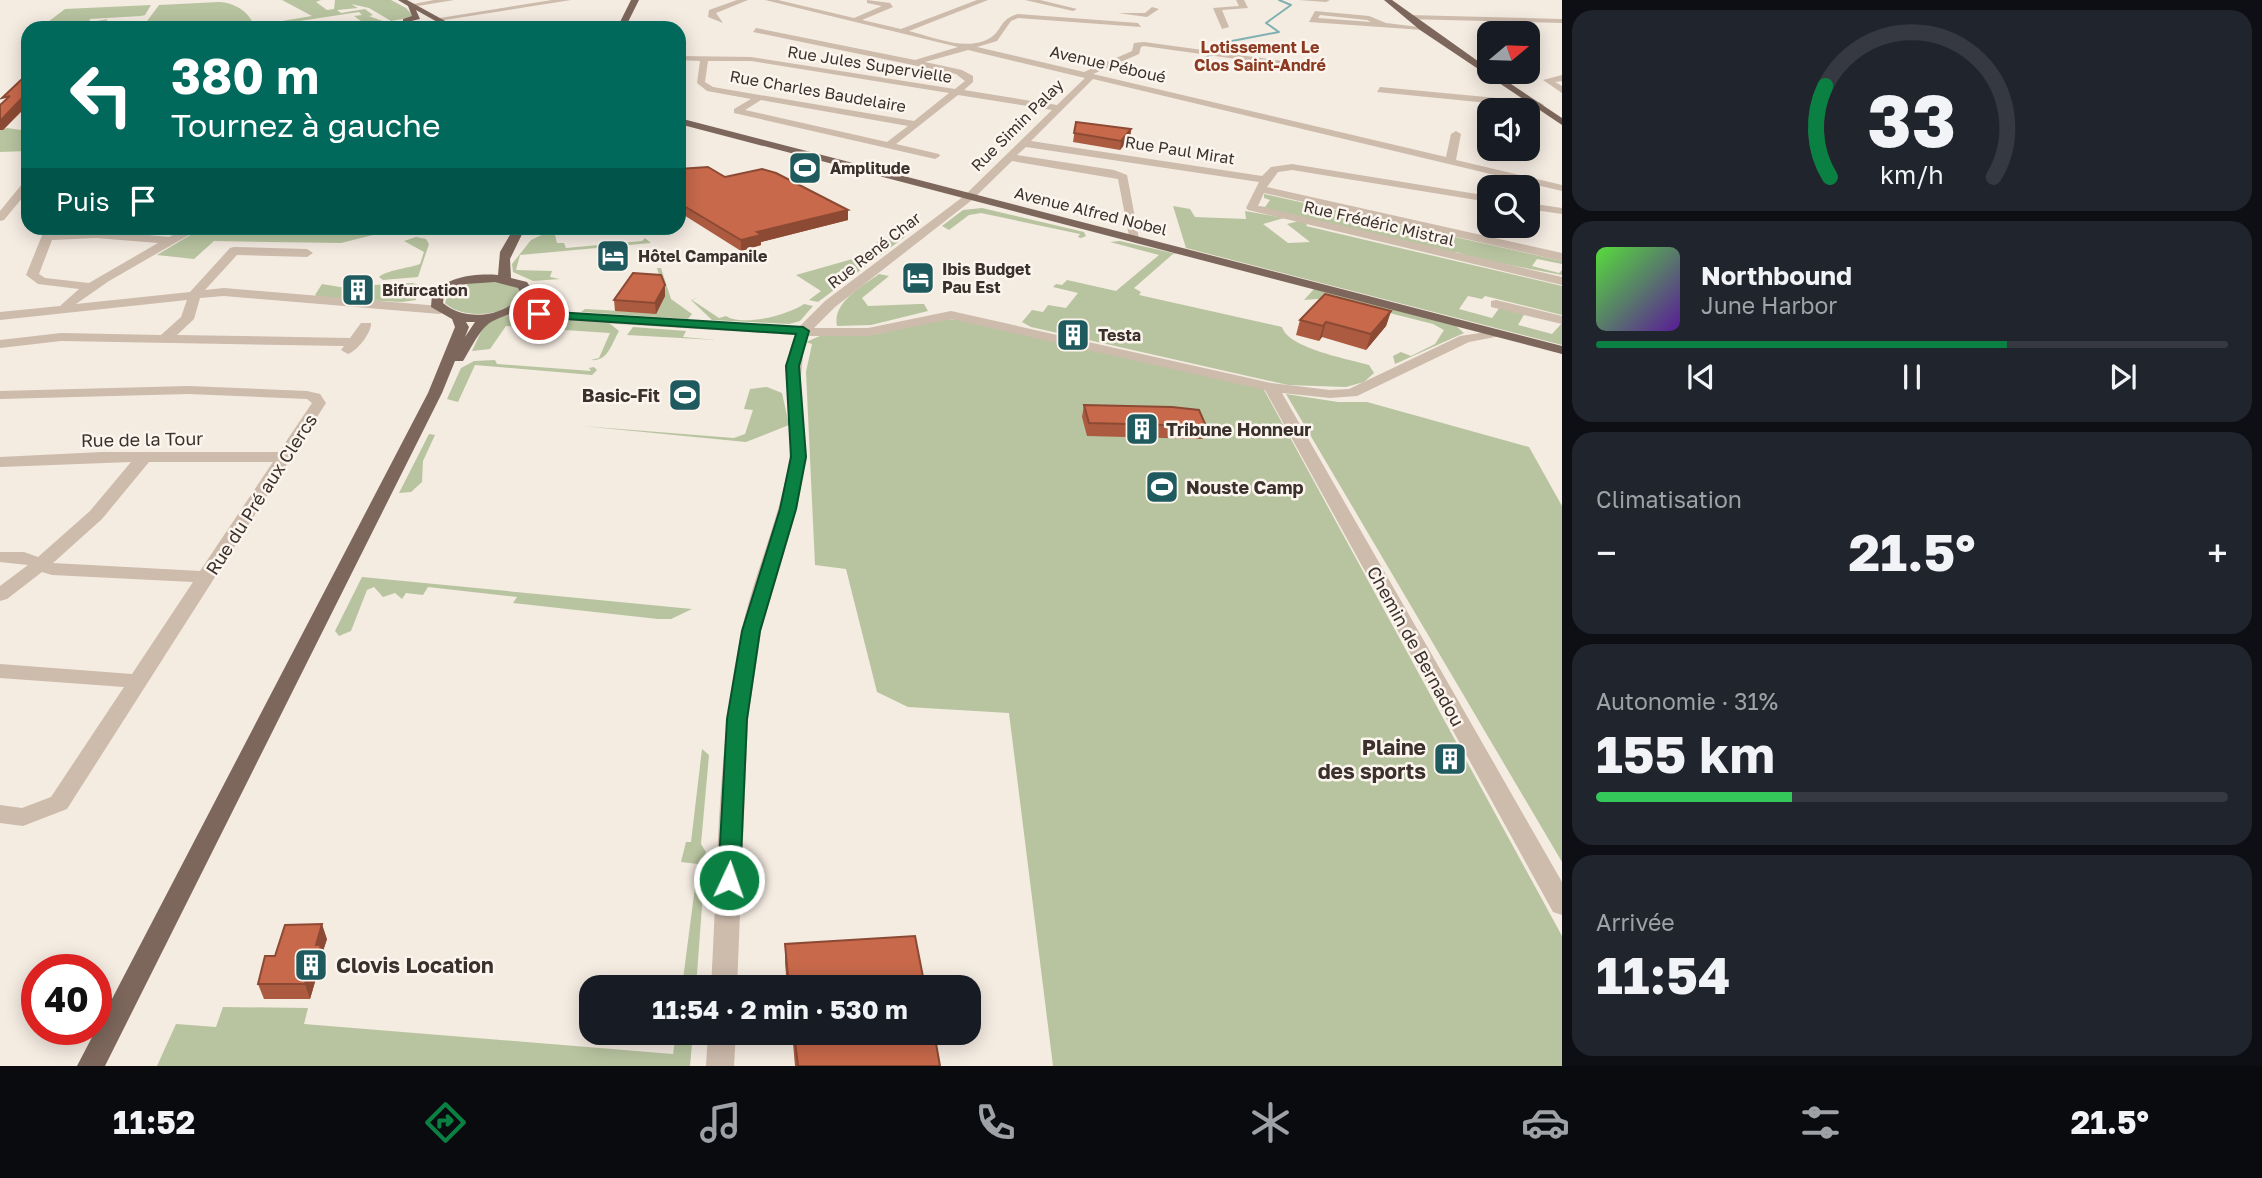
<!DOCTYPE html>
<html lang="fr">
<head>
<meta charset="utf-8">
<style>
  :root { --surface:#171b24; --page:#20242c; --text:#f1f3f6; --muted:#9ea1a6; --line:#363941; --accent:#0b8043 }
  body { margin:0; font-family:"Golos Text",sans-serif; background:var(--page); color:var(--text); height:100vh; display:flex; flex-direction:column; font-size:26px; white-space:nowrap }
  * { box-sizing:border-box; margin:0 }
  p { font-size:23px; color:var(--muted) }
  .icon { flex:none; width:38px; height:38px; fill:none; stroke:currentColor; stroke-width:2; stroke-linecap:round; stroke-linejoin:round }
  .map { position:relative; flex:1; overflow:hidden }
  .side { display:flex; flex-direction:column; gap:10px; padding:10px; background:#0d0f14; width:700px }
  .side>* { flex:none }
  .top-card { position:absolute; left:21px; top:21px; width:665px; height:214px; border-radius:21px; box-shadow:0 4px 18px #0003; background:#00695c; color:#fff; overflow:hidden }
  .needle { width:46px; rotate:71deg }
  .tools { position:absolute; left:1477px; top:21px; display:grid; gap:14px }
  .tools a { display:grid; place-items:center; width:63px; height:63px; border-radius:14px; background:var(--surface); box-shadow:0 4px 18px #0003; font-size:35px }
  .speed { position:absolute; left:21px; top:954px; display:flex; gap:14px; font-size:35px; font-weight:700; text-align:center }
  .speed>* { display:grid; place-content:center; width:91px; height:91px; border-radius:50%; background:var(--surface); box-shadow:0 4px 18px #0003; line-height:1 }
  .speed .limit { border:10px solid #d22; background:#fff; color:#111 }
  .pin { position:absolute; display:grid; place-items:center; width:60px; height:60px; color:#fff; margin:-30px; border:4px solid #fff; border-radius:50%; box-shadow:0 2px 7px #0007 }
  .me { position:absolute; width:77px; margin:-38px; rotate:3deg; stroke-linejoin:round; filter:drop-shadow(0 0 5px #0008) }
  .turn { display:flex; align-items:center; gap:24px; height:147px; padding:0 35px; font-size:32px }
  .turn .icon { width:91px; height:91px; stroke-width:2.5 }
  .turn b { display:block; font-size:49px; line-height:60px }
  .then { display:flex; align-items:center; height:66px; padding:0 35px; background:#0003; gap:14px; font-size:26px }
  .big { font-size:52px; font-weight:700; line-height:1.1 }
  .side .widget { flex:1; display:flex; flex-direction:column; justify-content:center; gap:10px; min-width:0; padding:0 24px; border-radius:21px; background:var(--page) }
  .side .dial { align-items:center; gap:0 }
  .dial svg { height:182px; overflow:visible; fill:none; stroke:var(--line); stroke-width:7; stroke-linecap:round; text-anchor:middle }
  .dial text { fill:var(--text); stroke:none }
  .song { display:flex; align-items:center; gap:21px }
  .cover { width:84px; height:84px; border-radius:10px; background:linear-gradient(135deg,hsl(110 70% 55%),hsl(270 70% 35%)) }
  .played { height:7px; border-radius:4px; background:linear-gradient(90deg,var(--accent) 65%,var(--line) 65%) }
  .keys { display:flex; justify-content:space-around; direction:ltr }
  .heat { display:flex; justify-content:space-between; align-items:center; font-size:38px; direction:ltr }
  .charge { height:10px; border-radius:5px; background:linear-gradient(90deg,#34c759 31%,var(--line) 0) }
  .trip { position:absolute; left:579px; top:975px; width:402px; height:70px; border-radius:21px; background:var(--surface); box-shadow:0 4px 18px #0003; font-weight:700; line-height:70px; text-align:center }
  .tab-bar { display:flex; height:112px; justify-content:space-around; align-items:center; background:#090b0e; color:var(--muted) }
  .tab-bar .icon { width:49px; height:49px }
  .tab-bar .current { color:var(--accent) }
  .tab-bar b { font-size:32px; color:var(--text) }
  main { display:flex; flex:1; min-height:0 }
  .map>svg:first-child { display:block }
</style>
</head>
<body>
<main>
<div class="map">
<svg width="1562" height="1066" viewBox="0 0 1562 1066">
  <rect width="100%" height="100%" fill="#f4ebe1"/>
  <path fill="#b8c4a0" d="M282,0H321L316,2L327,10L334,9L335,0H391L406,8L414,17L391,21L369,8L351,4L358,8L337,10L341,13L365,9L373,15L369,16L385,22L365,24L354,16L362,15L359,12L293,22L295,24L310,22L314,25L284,28L276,22L312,16Z
    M219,2C237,3 252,14 254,28H196L197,25L142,28L159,5Z
    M151,5L145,15L141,16L89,19L91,22L108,19L102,25L73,24L69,27L40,28L65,9Z
    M7,128L28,131V151L0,152V130Z
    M1264,194L1562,261V264L1537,259L1532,266L1559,273L1562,270V275L1494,262L1492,264L1457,252L1443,253L1418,247L1419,244L1266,210L1258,206L1265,207L1270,200L1264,198Z
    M1173,206L1190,209L1195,217L1246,219L1245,211L1284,218L1263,224L1288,243L1310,242L1287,224L1299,221L1307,224L1306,226L1562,286V315L1485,296L1482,299L1468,296L1459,309L1492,318L1500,307L1525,313L1518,325L1552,334L1562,323V345L1186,248Z
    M982,208L1084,232L1086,236L1081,238L1078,237L1080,234L981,213L969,215L949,230L942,226L963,210Z
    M202,228H376L373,235L341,243L214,241L194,259L157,255Z
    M556,228H577L562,229V234L555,235L557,243H564L566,248L642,241L645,238L651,243L520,255L516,270L552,271L550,277L560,279L533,281L513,272L512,264L531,240Z
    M898,234L906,236L818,302L809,300L821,291L796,275L856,258L883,238L888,240Z
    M416,237L426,239L429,244L418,277L383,280L379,277C384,271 409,268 420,264L424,252L404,241Z
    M1120,241L1177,254H1173L1134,288L1141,292L1139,295L1282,327C1288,348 1348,359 1369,365L1374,373L1364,382L1346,387L1288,385L1031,327L1022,322L1032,310L1043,312L1048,305L1066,308L1078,293L1053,287L1056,284L1062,285L1067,280L1116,291L1159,255L1110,242Z
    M657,268H661L671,299L692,314L688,319L581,312L585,309L656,313L662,284Z
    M879,274L889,276L862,298L868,306L919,304H924L928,311L871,325L837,326C832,302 863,286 879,274Z
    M496,281L519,288L521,295C510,317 462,320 445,303L448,293L472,282Z
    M412,283L427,287L416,292V300L402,302L320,298L315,295L322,284L352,289L355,286Z
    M1314,289L1456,326L1464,333L1395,364L1393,356L1401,352L1411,356L1435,344L1444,330L1433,324L1330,298L1304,300Z
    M699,297L692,300L719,318L726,316C743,327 788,315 804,304L813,306L800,321L789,324L712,320L691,300Z
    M505,315L609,323L619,331C612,343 608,362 591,360L599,358L610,333L506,326L490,349L472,351L485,323Z
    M945,319L964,320L1263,388L1562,936V1066H1053L1009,713L908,707L877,692L846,569L815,565L806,372L812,344L806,342L820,336L872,335Z
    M633,327L686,331L683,337L716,340L627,335Z
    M495,360L497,364L591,371L589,368L594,367L597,370L592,375L475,365L458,402L447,399L461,368L474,361Z
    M767,387L782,393L789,425L746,442L582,426L734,438L745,434L753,410L744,409L750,389Z
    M1286,394L1338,402H1367L1529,447L1562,506V862Z
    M429,434L435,435L423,461L422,482L411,492L399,493Z
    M362,577L692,609L671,619H658L513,603L517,597L428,587L423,595L406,593L402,599L395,593L383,597L374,587L367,590L351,631L339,636L335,631Z
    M702,749L709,755L701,844L706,852L696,987H682L698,864L681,862L686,842H691Z
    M223,1007L308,1008L304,1024L673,1054L676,1033H693L690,1066H157L176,1024L216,1027Z"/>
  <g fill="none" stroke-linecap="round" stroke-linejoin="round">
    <path stroke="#7fb0b2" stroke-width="2" d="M1217,51L1232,41L1279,32L1266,23L1291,5L1279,0
      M1201,61L1211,54"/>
    <path fill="#cdbbac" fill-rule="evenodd" d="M434,0H454L412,7L408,5Z
      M552,0H571L438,21L434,19Z
      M737,0H748L716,13L723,23L708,17L709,10Z
      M765,0H778L854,18L882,6L867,3V0L890,3L893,7L862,20L901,29L977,0H988L909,31C933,37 967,52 990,38C1003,30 999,19 1018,14L1138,23L1141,27L1018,18L1011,21L997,41L977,47L1084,72L1132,51L1134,43L1144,42L1319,66L1322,71L1144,46L1141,47L1139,54L1093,74L1446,157L1451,134L1456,131L1461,134L1456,160L1562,185V191L1093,79L1031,141L1262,176L1271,167L1292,164L1489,196V202L1292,170L1278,172L1267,187L1562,253V261L1264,193L1258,206L1562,277V285L1248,210L1246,208L1259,182L1026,147L1017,155L1114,170L1127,175L1140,244L1130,241L1118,179L1012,161L972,200L835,307L814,328H868L951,311L1271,383L1330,390L1349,389L1460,336L1500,330V336L1469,342L1357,396L1330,398L1282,393L1562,882V915L1553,912L1265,390L951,319L868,336H808L804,345L800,386L806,457L797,509L761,631L748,719L737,987H711C718,870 717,749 741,634C753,575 780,520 789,460C796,419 777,376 795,335L505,317L498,313L505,309L799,327L825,301L964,196L1052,110L958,95L896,144L939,154L940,156L935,159L734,113V109L751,99L707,91L697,83L700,61L679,60V56L751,57L955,89L965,81L956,74L753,32L756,28L915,60L958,47ZM968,50L1085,78L1057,105L964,90L973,82V76L962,70L925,62ZM708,61H751L949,93L914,121L713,87L705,82ZM761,100L908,126L887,142L745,110Z
      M1025,0H1040L1077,9L1073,11Z
      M1236,0H1244L1248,8L1222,10L1229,27L1222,29L1213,8L1239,6Z
      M1299,0H1330L1326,2Z
      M1152,7L1159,9L1147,17L1118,13H1145Z
      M1315,11L1369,16L1386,23L1427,28L1423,30L1309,22ZM1320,15L1367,20L1371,22L1318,18Z
      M1409,15L1562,19V23L1406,19Z
      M1562,75V81L1555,82L1562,86V93L1543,80Z
      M1380,87L1539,102L1544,105L1539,108L1377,92Z
      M28,183V191L4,220L0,221V211L22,184Z
      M1528,203L1562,208V214L1528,209Z
      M1528,220L1534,223L1531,231L1521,233V226H1528Z
      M45,228H55L54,233L96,230L169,237L187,228H201L109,281L76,304L190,292L230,248L234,247L307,249L313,253L307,257L237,255L205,290L224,288L440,306L447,310L440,314L224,296L200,298L194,319L177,335L350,338L361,323H371C372,332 357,351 348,354L341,350L344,346L61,341L0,348V340L61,333L161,335L181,317L187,300L0,320V312L60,306L79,289L38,284L26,275ZM96,238L158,243L89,283L45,278L39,274L52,240Z
      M1496,300L1562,316V324L1491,307V301Z
      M188,386L307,391L320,394L326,403L67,809L23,826L0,823V805L22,808L51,797L124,687L0,678V664L132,674L193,582L52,575L42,572L7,599L0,601V586L28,565L0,562V552H24L38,557L90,511L131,462L0,467V457L102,452H279L312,403L307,399L188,394L0,399V391ZM149,462H273L200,571L53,563L102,519Z
      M708,1032H736L734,1066H706Z"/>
    <path fill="#7d675c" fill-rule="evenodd" d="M398,0H407L458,28H448L416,10L420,19L403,23V19L412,16L408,6Z
      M631,0H639L625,28H617Z
      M1384,0H1392L1489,69V72H1493L1562,118V125L1420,30Z
      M679,118L1562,346V354L679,124Z
      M514,228H525L510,259L511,278L527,282L535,295C523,312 511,312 493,321C480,327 471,349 463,361H455L442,393L105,1066H77L428,393L455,327L452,319L431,307L432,294C447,277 475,273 498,275L500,252ZM495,282L518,288L522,295C504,317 465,322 443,303L444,295L466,284ZM466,322H475L465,337L469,327Z"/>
  </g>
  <path fill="#ac5a40" d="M28,79V105L3,130V102Z
    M1076,122L1131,129L1130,138L1120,150L1073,142Z
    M679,169L725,177L848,210V220L761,242V245L741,251L679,212Z
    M665,285V296L656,314L615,311L614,300Z
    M1391,311L1386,326L1366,350L1322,337L1319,341L1296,335L1300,320Z
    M1084,405L1206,426L1203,439L1087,436L1082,417Z
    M327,939L323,951L326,959L322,975H317L310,999H264L258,984L275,956Z
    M785,944L925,987H787L785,963Z
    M792,1032H934L940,1066H795Z"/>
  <path fill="#8c4a34" d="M24,96L27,105L3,130H0V121Z
    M1131,129L1130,138L1120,150L1121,141Z
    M848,210V220L761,242V245L741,251V240L757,232Z
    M665,285V296L656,314L655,303Z
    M1391,311L1386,326L1366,350L1371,334Z
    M1326,322L1322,337L1319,341L1323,326Z
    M322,924L327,939L323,951L326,959L322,975L316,961V945Z
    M312,961L317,975L310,999L305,984Z"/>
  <path fill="#c8694b" stroke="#8c4a34" stroke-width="2" d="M27,79H28V96H24L0,121V105L10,96L2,98L21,80Z
    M1076,122L1131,129L1121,141L1074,133Z
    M708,167L725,177L762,169L776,173L848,210L757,232L761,235L741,240L679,203V169Z
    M633,273L661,275L665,285L655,303L614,300Z
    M1325,294L1391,311L1371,334L1326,322L1323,326L1300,320Z
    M1084,405L1172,407L1199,410L1206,426L1089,423Z
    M322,924L316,945H321L316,961H312L305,984H258L265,956H275L285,925Z
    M915,936L925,987H789L785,944Z
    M794,1032H934L940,1066H798Z"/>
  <path fill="#0b8043" stroke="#07532c" stroke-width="2" d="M539,311L803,327L809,331L799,366L806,457L796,509L760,631L747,719L740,880L737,886L729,889L721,886L718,880L727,719L742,631L780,509L791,457L786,366L796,334L535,317V312Z"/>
  <defs>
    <symbol id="stadium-square" viewBox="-11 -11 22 22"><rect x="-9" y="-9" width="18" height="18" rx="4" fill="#1f5a5e" stroke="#fbf5ee"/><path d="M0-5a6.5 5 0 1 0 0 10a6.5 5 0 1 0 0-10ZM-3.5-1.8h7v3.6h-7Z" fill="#fff"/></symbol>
    <symbol id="hotel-square" viewBox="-11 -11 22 22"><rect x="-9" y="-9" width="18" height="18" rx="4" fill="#1f5a5e" stroke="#fbf5ee"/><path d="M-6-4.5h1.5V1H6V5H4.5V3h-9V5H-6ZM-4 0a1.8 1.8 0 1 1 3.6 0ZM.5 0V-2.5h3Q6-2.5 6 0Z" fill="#fff"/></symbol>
    <symbol id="building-square" viewBox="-11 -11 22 22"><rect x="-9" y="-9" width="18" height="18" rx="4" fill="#1f5a5e" stroke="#fbf5ee"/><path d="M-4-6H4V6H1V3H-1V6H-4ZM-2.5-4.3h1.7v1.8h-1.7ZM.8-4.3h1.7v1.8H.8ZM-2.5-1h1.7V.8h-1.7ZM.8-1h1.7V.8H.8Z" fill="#fff"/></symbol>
  </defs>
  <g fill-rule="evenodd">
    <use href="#stadium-square" x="786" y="149" width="38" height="38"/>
    <use href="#hotel-square" x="594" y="237" width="38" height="38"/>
    <use href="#hotel-square" x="899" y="259" width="38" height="38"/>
    <use href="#building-square" x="339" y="271" width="38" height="38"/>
    <use href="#building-square" x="1054" y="316" width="38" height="38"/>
    <use href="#stadium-square" x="666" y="376" width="38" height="38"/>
    <use href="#building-square" x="1123" y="410" width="38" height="38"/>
    <use href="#stadium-square" x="1143" y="468" width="38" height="38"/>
    <use href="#building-square" x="1431" y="740" width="38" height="38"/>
    <use href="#building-square" x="292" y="946" width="38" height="38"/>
  </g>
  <g text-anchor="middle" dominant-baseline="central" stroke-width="5" stroke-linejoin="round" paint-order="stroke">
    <g font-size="16" font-weight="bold" fill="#8c3b22" stroke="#fbf5ee">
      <text x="1260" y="47">Lotissement Le<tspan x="1260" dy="18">Clos Saint-André</tspan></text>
    </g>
    <g font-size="16" fill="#3b302b" stroke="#fbf5ee">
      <text transform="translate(870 64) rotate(9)">Rue Jules Supervielle</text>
      <text transform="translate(1108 64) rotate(13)">Avenue Péboué</text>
      <text transform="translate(818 91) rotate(10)">Rue Charles Baudelaire</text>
      <text transform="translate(1017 125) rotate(-45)">Rue Simin Palay</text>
      <text transform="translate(1180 150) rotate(9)">Rue Paul Mirat</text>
      <text transform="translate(1091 211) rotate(14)">Avenue Alfred Nobel</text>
      <text transform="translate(1379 223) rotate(13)">Rue Frédéric Mistral</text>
      <text transform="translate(874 250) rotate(-38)">Rue René Char</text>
    </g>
    <g font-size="16" font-weight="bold" fill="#3b302b" stroke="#fbf5ee" text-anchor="start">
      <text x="830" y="168">Amplitude</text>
      <text x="638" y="256">Hôtel Campanile</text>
      <text x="942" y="269">Ibis Budget<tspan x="942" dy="18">Pau Est</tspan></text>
      <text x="382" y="290">Bifurcation</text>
      <text x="1098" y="335">Testa</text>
    </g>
    <g font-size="18" font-weight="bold" fill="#3b302b" stroke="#fbf5ee" text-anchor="start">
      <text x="660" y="395" text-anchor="end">Basic-Fit</text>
      <text x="1166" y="429">Tribune Honneur</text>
      <text x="1186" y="487">Nouste Camp</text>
    </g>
    <g font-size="18" fill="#3b302b" stroke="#fbf5ee">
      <text transform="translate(142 439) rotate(-1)">Rue de la Tour</text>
      <text transform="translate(261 494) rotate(-57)">Rue du Pré aux Clercs</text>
      <text transform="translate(1416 646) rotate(61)">Chemin de Bernadou</text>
    </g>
    <g font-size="21" font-weight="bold" fill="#3b302b" stroke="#fbf5ee" text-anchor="end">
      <text x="1426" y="747">Plaine<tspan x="1426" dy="24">des sports</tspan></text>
      <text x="336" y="965" text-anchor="start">Clovis Location</text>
    </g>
  </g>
</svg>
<div class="tools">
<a><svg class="needle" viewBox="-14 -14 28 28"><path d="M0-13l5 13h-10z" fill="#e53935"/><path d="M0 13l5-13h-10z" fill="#9ea1a6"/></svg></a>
<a><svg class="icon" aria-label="sound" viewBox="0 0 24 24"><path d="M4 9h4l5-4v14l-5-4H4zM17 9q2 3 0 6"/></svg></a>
<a><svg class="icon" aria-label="search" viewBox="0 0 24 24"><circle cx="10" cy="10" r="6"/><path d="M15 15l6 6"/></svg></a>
</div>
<div class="speed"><div class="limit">40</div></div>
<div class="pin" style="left:539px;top:314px;background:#d93025"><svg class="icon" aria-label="arrive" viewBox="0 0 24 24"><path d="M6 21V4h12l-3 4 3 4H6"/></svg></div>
<svg class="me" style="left:729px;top:880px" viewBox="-20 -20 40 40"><circle r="17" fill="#0b8043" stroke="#fff" stroke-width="3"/><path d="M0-11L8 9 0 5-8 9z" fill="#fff"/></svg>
<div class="trip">11:54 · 2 min · 530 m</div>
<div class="top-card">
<div class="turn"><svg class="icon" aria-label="left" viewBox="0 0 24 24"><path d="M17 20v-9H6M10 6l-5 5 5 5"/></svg><div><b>380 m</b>Tournez à gauche</div></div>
<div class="then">Puis<svg class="icon" aria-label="arrive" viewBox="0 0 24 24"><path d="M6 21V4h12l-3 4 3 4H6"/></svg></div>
</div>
</div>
<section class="side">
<div class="widget dial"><svg viewBox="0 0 100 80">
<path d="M14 69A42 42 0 1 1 86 69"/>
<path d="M14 69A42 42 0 0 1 12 29" stroke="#0b8043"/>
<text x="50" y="56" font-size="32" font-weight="700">33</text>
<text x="50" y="72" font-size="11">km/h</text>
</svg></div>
<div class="widget">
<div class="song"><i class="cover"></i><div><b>Northbound</b><p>June Harbor</p></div></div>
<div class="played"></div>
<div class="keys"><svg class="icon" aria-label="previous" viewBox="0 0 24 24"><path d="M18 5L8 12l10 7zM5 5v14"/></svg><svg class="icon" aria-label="pause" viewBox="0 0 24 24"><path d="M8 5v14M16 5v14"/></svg><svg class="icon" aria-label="next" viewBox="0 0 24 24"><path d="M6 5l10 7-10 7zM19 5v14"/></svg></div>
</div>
<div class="widget"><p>Climatisation</p>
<div class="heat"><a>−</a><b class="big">21.5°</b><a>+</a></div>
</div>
<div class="widget"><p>Autonomie · 31%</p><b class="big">155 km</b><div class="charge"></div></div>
<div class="widget"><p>Arrivée</p><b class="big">11:54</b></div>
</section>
</main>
<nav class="tab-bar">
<b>11:52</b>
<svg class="icon current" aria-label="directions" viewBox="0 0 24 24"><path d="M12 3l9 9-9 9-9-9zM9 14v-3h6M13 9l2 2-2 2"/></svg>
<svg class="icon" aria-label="music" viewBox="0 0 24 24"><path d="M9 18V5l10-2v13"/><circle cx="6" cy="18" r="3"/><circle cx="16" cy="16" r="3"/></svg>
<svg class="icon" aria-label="phone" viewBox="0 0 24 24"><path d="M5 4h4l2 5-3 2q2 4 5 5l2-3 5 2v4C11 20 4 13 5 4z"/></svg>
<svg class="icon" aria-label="climate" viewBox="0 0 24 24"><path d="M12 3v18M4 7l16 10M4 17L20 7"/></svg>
<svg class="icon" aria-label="car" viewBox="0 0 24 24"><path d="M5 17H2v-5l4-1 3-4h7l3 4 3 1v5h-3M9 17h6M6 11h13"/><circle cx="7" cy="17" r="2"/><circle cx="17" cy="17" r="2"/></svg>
<svg class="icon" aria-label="filters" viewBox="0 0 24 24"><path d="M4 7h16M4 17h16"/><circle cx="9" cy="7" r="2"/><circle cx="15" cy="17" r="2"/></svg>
<b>21.5°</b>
</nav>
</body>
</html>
